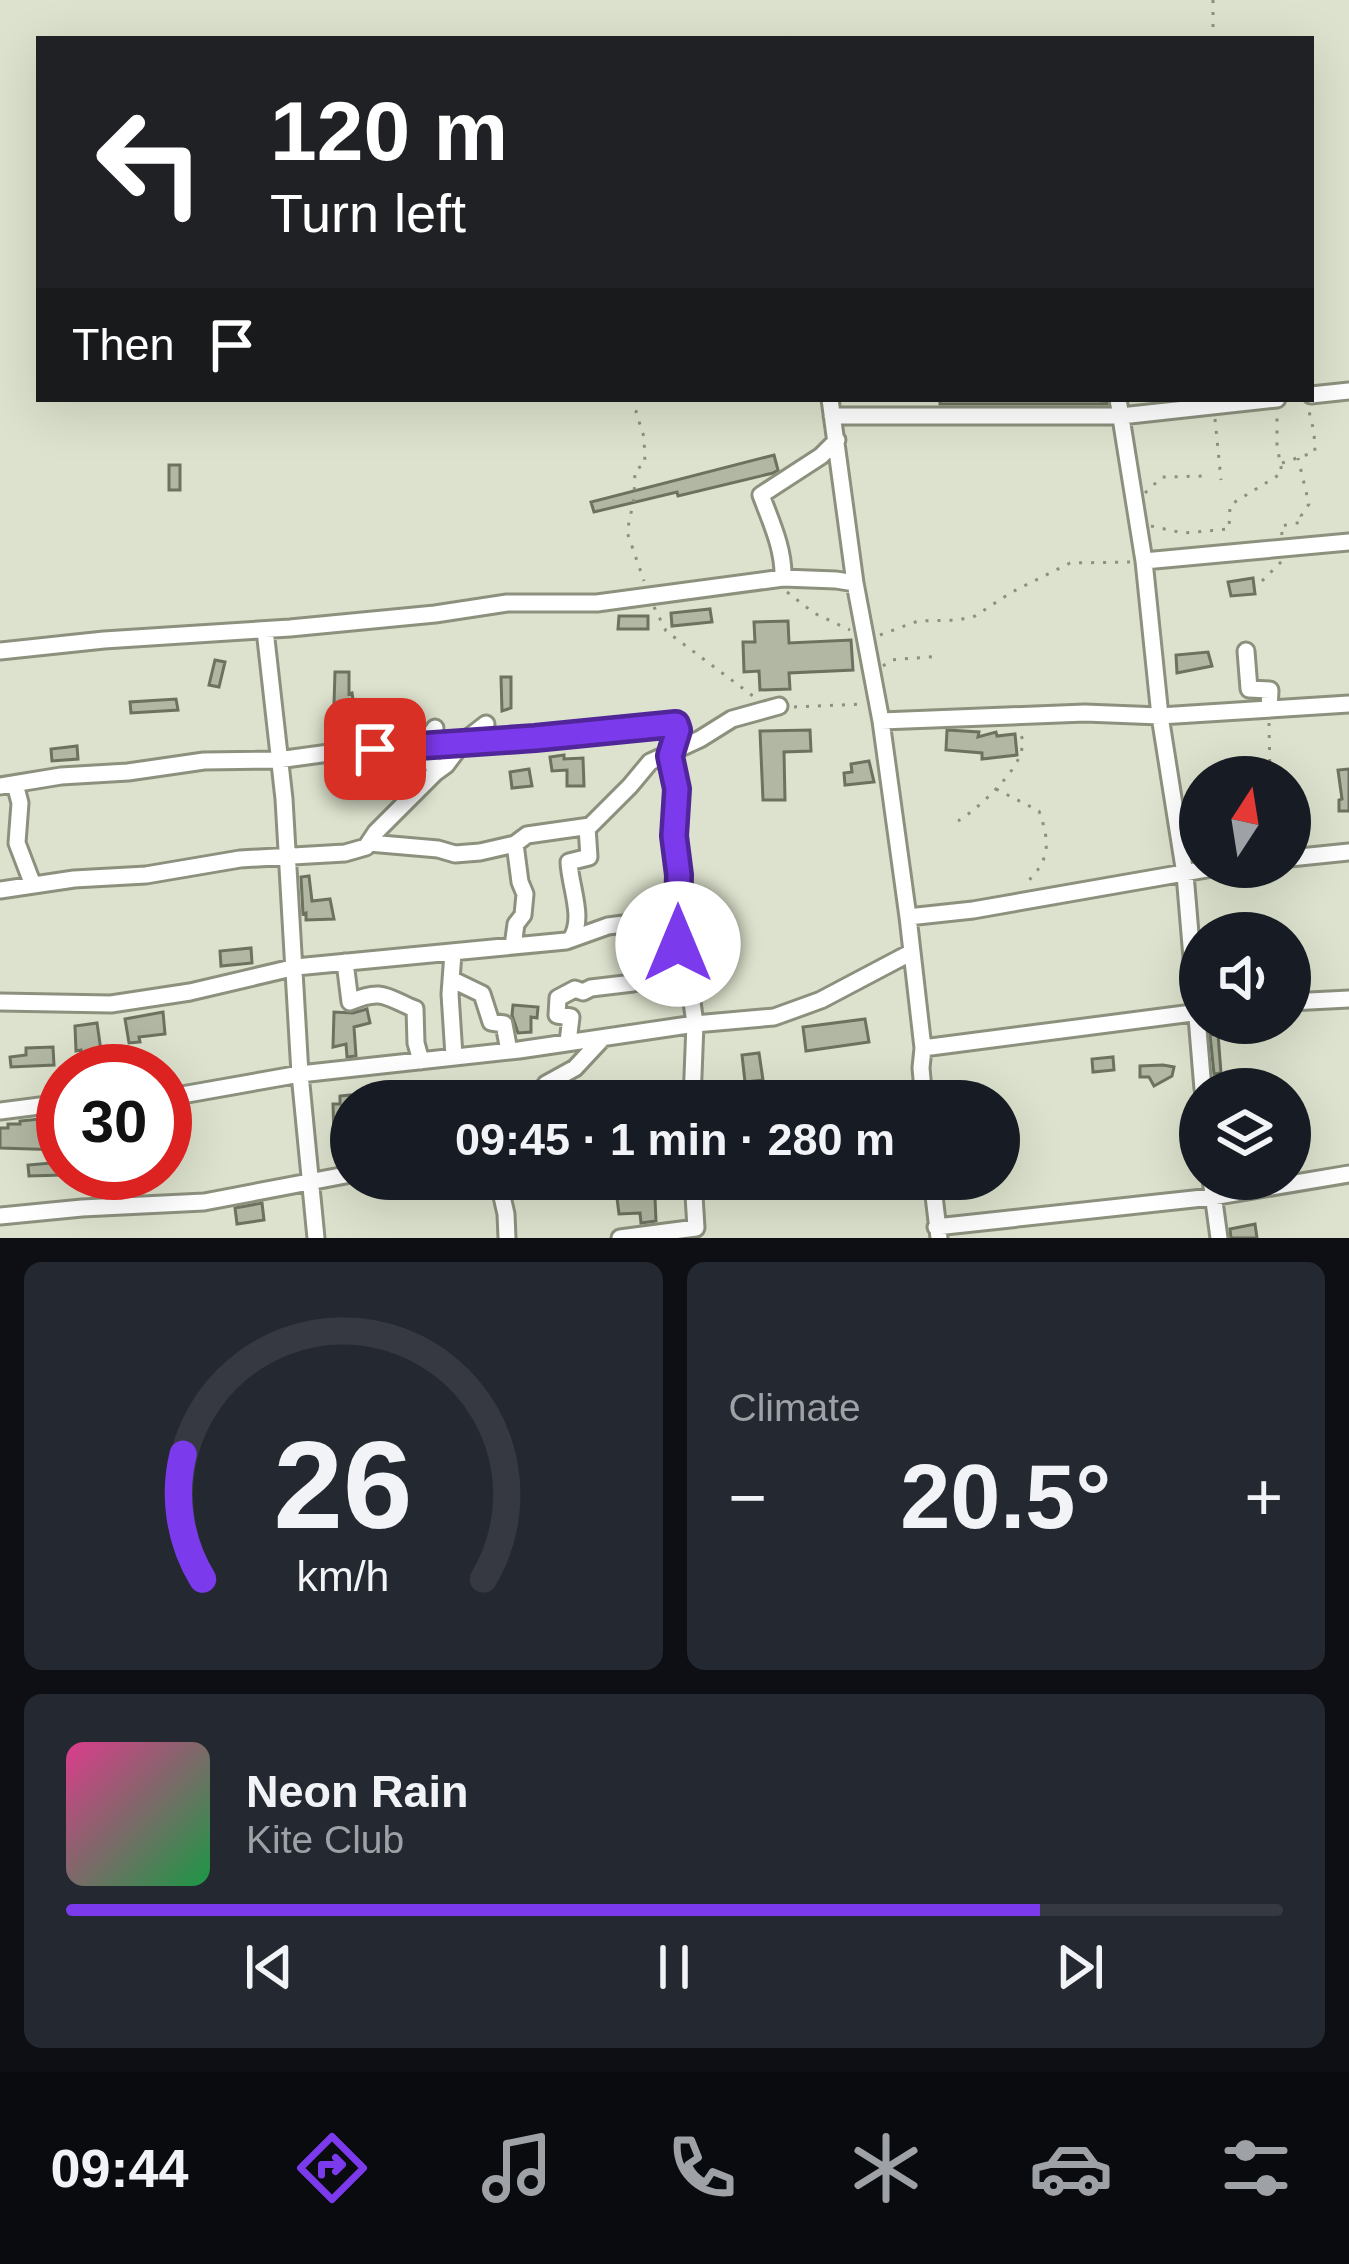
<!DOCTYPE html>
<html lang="en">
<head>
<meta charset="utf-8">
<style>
  :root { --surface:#171b24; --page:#242831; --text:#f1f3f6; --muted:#9ea1a6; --line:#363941; --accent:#7c3aed }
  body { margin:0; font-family:Helvetica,sans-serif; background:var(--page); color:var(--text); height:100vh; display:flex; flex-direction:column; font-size:45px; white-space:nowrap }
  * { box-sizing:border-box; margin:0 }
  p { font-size:39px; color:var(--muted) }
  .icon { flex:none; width:66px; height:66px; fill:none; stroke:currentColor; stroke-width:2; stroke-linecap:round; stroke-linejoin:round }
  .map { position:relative; height:1238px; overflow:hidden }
  .sheet { display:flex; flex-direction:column; gap:24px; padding:24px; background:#0d0f14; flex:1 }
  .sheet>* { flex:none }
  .banner { position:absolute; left:36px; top:36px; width:1278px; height:366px; border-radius:0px; box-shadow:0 12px 48px #0002; background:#202124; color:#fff; overflow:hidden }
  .needle { width:78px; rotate:12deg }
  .buttons { position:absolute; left:1179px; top:756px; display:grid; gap:24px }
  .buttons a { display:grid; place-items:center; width:132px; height:132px; border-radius:50%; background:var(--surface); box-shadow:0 12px 48px #0002; font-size:60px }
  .speed { position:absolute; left:36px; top:1044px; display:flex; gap:24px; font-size:60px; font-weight:700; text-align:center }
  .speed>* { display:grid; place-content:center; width:156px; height:156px; border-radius:50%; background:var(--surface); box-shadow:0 12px 48px #0002; line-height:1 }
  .speed .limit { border:18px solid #d22; background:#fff; color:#111 }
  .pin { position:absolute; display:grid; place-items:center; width:102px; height:102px; color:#fff; margin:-51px; border-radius:24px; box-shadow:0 6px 18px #0006 }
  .me { position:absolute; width:132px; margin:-66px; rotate:0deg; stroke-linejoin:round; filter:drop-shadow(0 0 9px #0008) }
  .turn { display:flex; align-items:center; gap:42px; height:252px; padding:0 36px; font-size:54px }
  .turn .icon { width:156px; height:156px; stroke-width:2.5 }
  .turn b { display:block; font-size:84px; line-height:102px }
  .then { display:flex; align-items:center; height:114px; padding:0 36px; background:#0003; gap:24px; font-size:45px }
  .big { font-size:90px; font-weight:800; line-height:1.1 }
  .sheet .tile { flex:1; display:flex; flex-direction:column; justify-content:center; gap:18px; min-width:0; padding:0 42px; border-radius:18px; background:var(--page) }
  .sheet .dial { align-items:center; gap:0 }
  .dial svg { height:312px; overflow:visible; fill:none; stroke:var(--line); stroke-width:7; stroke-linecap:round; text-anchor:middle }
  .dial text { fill:var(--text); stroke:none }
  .song { display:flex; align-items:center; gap:36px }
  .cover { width:144px; height:144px; border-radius:18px; background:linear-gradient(135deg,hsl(330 70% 55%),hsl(140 70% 35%)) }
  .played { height:12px; border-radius:6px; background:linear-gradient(90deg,var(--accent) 80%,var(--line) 80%) }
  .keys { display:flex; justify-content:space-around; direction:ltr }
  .heat { display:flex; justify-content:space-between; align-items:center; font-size:66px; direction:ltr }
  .sheet .tiles { flex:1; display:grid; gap:24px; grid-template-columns:1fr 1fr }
  .tile:last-child { grid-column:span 2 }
  .trip { position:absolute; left:330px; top:1080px; width:690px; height:120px; border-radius:60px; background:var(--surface); box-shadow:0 12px 48px #0002; font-weight:800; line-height:120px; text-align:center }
  .tabs { display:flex; height:192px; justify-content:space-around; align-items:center; background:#090b0e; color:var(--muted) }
  .tabs .icon { width:84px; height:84px }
  .tabs .on { color:var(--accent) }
  .tabs b { font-size:54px; color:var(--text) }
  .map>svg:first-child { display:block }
</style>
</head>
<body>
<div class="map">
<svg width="1349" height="1238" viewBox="0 0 1349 1238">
  <rect width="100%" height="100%" fill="#dce2cd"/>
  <path fill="#b1b7a2" stroke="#6c725f" stroke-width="3" d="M953,399H1075L1106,401L1107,404H940V400Z
    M774,455L778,470L773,473L678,496L677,492L594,512L591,502Z
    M169,465H180V490H169Z
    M1253,578L1255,594L1231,596L1228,582Z
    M710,609L712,622L672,626L671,613Z
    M619,616H648V629H618Z
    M788,621L789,643L851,640L853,670L789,673L790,689L760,690L759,671L744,672L743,642H755L754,622Z
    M1208,652L1212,666L1177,673L1176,655Z
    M215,660L225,662L219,687L209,685Z
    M335,672H349V694L352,693L356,718L344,719L343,703L334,704Z
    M501,677H511V708L502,711Z
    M176,699L178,710L131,713L130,702Z
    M810,730L811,751L784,752L785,800H763L760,731Z
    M947,730L979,732L978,737L996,732L997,736L1015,734L1017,755L982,759V753L946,750Z
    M77,746L78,759L52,761L51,749Z
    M564,755V759L583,758L584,786H567V770L552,771L550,757Z
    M869,761L874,782L845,785L844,773L852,772L851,764Z
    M529,769L532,786L512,788L510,772Z
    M1349,769V811H1339V800L1342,799L1338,770Z
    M309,876L312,901L330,899L334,919L306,920V913L303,914L301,877Z
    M251,948L252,963L221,966L220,951Z
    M513,1005L538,1007L537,1018L531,1017V1032L518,1033L512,1015Z
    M367,1009L370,1023L354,1027L356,1056L347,1057L346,1044L333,1047L334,1012L353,1013Z
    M163,1012L165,1034L139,1037L140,1042L129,1043L125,1019Z
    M865,1019L869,1042L806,1051L803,1027Z
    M97,1023L104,1071H86L81,1050L76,1051L75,1026Z
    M1218,1034L1221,1073L1214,1074L1210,1035Z
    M53,1047L54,1065L11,1067L10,1057L26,1055V1048Z
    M759,1053L763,1080L745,1082L742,1055Z
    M1113,1057L1114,1070L1093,1072L1092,1059Z
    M1163,1065L1174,1067L1172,1076L1154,1086L1149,1077H1140V1066Z
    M350,1095V1116H344L346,1135L334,1136L333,1104H340V1096Z
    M60,1117L62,1150L0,1148V1128H8V1124H20V1121Z
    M63,1162V1175L29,1176L28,1165Z
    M617,1198H655L656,1221L641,1223L640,1213L619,1214Z
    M262,1203L264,1220L237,1224L235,1208Z
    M1255,1224L1257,1238H1231L1230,1229Z"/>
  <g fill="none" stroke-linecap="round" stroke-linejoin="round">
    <defs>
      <path id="minor" d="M1311,395L1349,391
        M830,399L855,583L881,721L908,917L923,1048L921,1068L924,1101
        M1118,399L1144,561L1160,716L1185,874L1203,1089
        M832,416H1121L1277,399
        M1144,561L1349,542
        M783,578C784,549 771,522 761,495L821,456L837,440
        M265,630L284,799L300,1074L316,1238
        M0,651L104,640L290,628L435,614L507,603H597L783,578L836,580L855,583
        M1246,651L1249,689L1270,690L1269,709
        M881,721L1085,713L1160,716L1349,704
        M435,773L446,765L464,741L486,724
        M15,784L20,803L17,843L33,885
        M0,786L61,776L128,772L204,761L278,760L329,753L535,738L676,724L678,730L670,756L678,789L673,836L679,875L678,910L671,918L690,987L695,1024L692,1101
        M369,843L438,849L455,854L480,852L515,844L527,835L590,826L630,786L650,762L700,739L732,719L779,706
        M1290,858L1349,852
        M0,890L74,879L146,875L240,859L345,853L366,847L376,832L435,773C432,759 424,740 435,728
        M908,917L973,910L1218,867
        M571,939C585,918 570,887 569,862L589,857L587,827
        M513,946L516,924L523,915L525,894L520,882L515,844
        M453,953L450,994L454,1056
        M345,962L350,1002C382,988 386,997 415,1009L416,1043L421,1061
        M453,980L482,994L491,1022L504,1024L509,1051
        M0,1002L111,1004L190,992L296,967L566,941L608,926L671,918
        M1290,1002L1349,999
        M568,1042L571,1017L557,1015L558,998L575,989L583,992L591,988L633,983L686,971
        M923,1048L1200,1012
        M165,1098L300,1074L519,1050L695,1024L774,1017L821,1000L912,952
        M537,1101L546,1084L575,1068L602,1039
        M0,1111L63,1103
        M498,1179L506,1214L507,1238
        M932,1179L939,1238
        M1211,1179L1219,1238
        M0,1216L82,1208L204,1202L351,1174
        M936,1227L1212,1197L1349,1174
        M620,1238L696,1228L693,1179"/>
    </defs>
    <use href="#minor" stroke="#8c917e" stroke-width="21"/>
    <path stroke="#8b9081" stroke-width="3" stroke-dasharray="3 9" stroke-linecap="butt" d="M786,39L790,33V39
      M1213,39V0
      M641,399L636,412L644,437L645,464L635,470L634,499L627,532L644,581
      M1215,419L1221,480
      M1282,463L1315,452L1314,432L1308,407
      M1145,493L1162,477L1204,476
      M1151,526L1183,533L1229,529L1230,505L1282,473L1277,445V414
      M1282,535L1281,526L1302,522L1301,516L1309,504L1298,458
      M1262,581L1282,561
      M787,592L814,613L850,630
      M654,607L666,631L757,699
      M880,635L918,621L958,620L975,616L1012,592L1070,563L1130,562
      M883,666L891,660L940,656
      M794,707L863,704
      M1269,723L1270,777
      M996,789L1039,811C1051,845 1050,861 1023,886
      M958,821C978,809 1019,771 1022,748C1024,741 1021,735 1019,728"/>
    <use href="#minor" stroke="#fff" stroke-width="15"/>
  </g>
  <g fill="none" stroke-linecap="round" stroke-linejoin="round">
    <defs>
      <path id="route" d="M375,749L535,738L676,724L678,730L670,756L677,789L674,836L679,875L678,910L670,918L678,944"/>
    </defs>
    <use href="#route" stroke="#51269a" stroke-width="30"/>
    <use href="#route" stroke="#7c3aed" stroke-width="21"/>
  </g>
</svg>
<div class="buttons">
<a><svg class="needle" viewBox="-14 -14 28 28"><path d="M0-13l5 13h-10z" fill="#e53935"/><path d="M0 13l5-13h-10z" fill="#9ea1a6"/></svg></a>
<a><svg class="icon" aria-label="sound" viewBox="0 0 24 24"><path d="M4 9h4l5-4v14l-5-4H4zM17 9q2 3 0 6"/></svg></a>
<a><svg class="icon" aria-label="layers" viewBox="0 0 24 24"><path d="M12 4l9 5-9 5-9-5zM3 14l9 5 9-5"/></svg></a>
</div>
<div class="speed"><div class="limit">30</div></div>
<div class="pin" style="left:375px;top:749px;background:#d93025"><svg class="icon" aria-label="arrive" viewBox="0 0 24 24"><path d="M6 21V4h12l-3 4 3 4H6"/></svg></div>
<svg class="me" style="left:678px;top:944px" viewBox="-20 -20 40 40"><circle r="19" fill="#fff"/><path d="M0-13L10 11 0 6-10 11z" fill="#7c3aed"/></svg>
<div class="trip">09:45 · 1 min · 280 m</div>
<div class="banner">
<div class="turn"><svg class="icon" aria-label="left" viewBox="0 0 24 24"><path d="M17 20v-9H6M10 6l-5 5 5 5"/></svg><div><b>120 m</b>Turn left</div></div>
<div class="then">Then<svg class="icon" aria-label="arrive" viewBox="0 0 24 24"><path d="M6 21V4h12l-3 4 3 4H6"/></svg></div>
</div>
</div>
<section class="sheet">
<div class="tiles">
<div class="tile dial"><svg viewBox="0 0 100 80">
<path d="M14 69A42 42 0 1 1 86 69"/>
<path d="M14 69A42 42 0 0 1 9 37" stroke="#7c3aed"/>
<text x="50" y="56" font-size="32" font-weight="700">26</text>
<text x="50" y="72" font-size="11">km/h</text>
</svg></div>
<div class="tile"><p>Climate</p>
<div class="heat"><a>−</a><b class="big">20.5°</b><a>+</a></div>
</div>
<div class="tile">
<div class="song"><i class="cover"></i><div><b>Neon Rain</b><p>Kite Club</p></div></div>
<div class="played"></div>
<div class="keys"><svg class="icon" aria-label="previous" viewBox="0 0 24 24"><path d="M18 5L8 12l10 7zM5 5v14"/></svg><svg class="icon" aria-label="pause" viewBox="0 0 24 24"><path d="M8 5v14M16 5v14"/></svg><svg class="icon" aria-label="next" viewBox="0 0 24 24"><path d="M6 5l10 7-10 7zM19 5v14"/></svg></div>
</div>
</div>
</section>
<nav class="tabs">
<b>09:44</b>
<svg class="icon on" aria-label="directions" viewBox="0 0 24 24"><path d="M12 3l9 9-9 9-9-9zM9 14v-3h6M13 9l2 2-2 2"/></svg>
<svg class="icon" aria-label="music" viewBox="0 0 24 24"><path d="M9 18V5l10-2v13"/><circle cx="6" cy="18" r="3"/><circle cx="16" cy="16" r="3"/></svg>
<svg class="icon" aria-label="phone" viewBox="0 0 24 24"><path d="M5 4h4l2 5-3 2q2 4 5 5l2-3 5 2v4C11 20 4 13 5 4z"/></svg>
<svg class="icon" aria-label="climate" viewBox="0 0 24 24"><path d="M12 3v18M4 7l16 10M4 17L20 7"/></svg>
<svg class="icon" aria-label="car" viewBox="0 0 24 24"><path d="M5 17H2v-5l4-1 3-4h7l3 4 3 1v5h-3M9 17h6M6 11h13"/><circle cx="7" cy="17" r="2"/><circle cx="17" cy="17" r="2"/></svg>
<svg class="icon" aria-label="filters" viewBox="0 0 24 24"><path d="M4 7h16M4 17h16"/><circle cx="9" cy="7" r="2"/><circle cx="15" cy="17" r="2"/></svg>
</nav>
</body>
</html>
